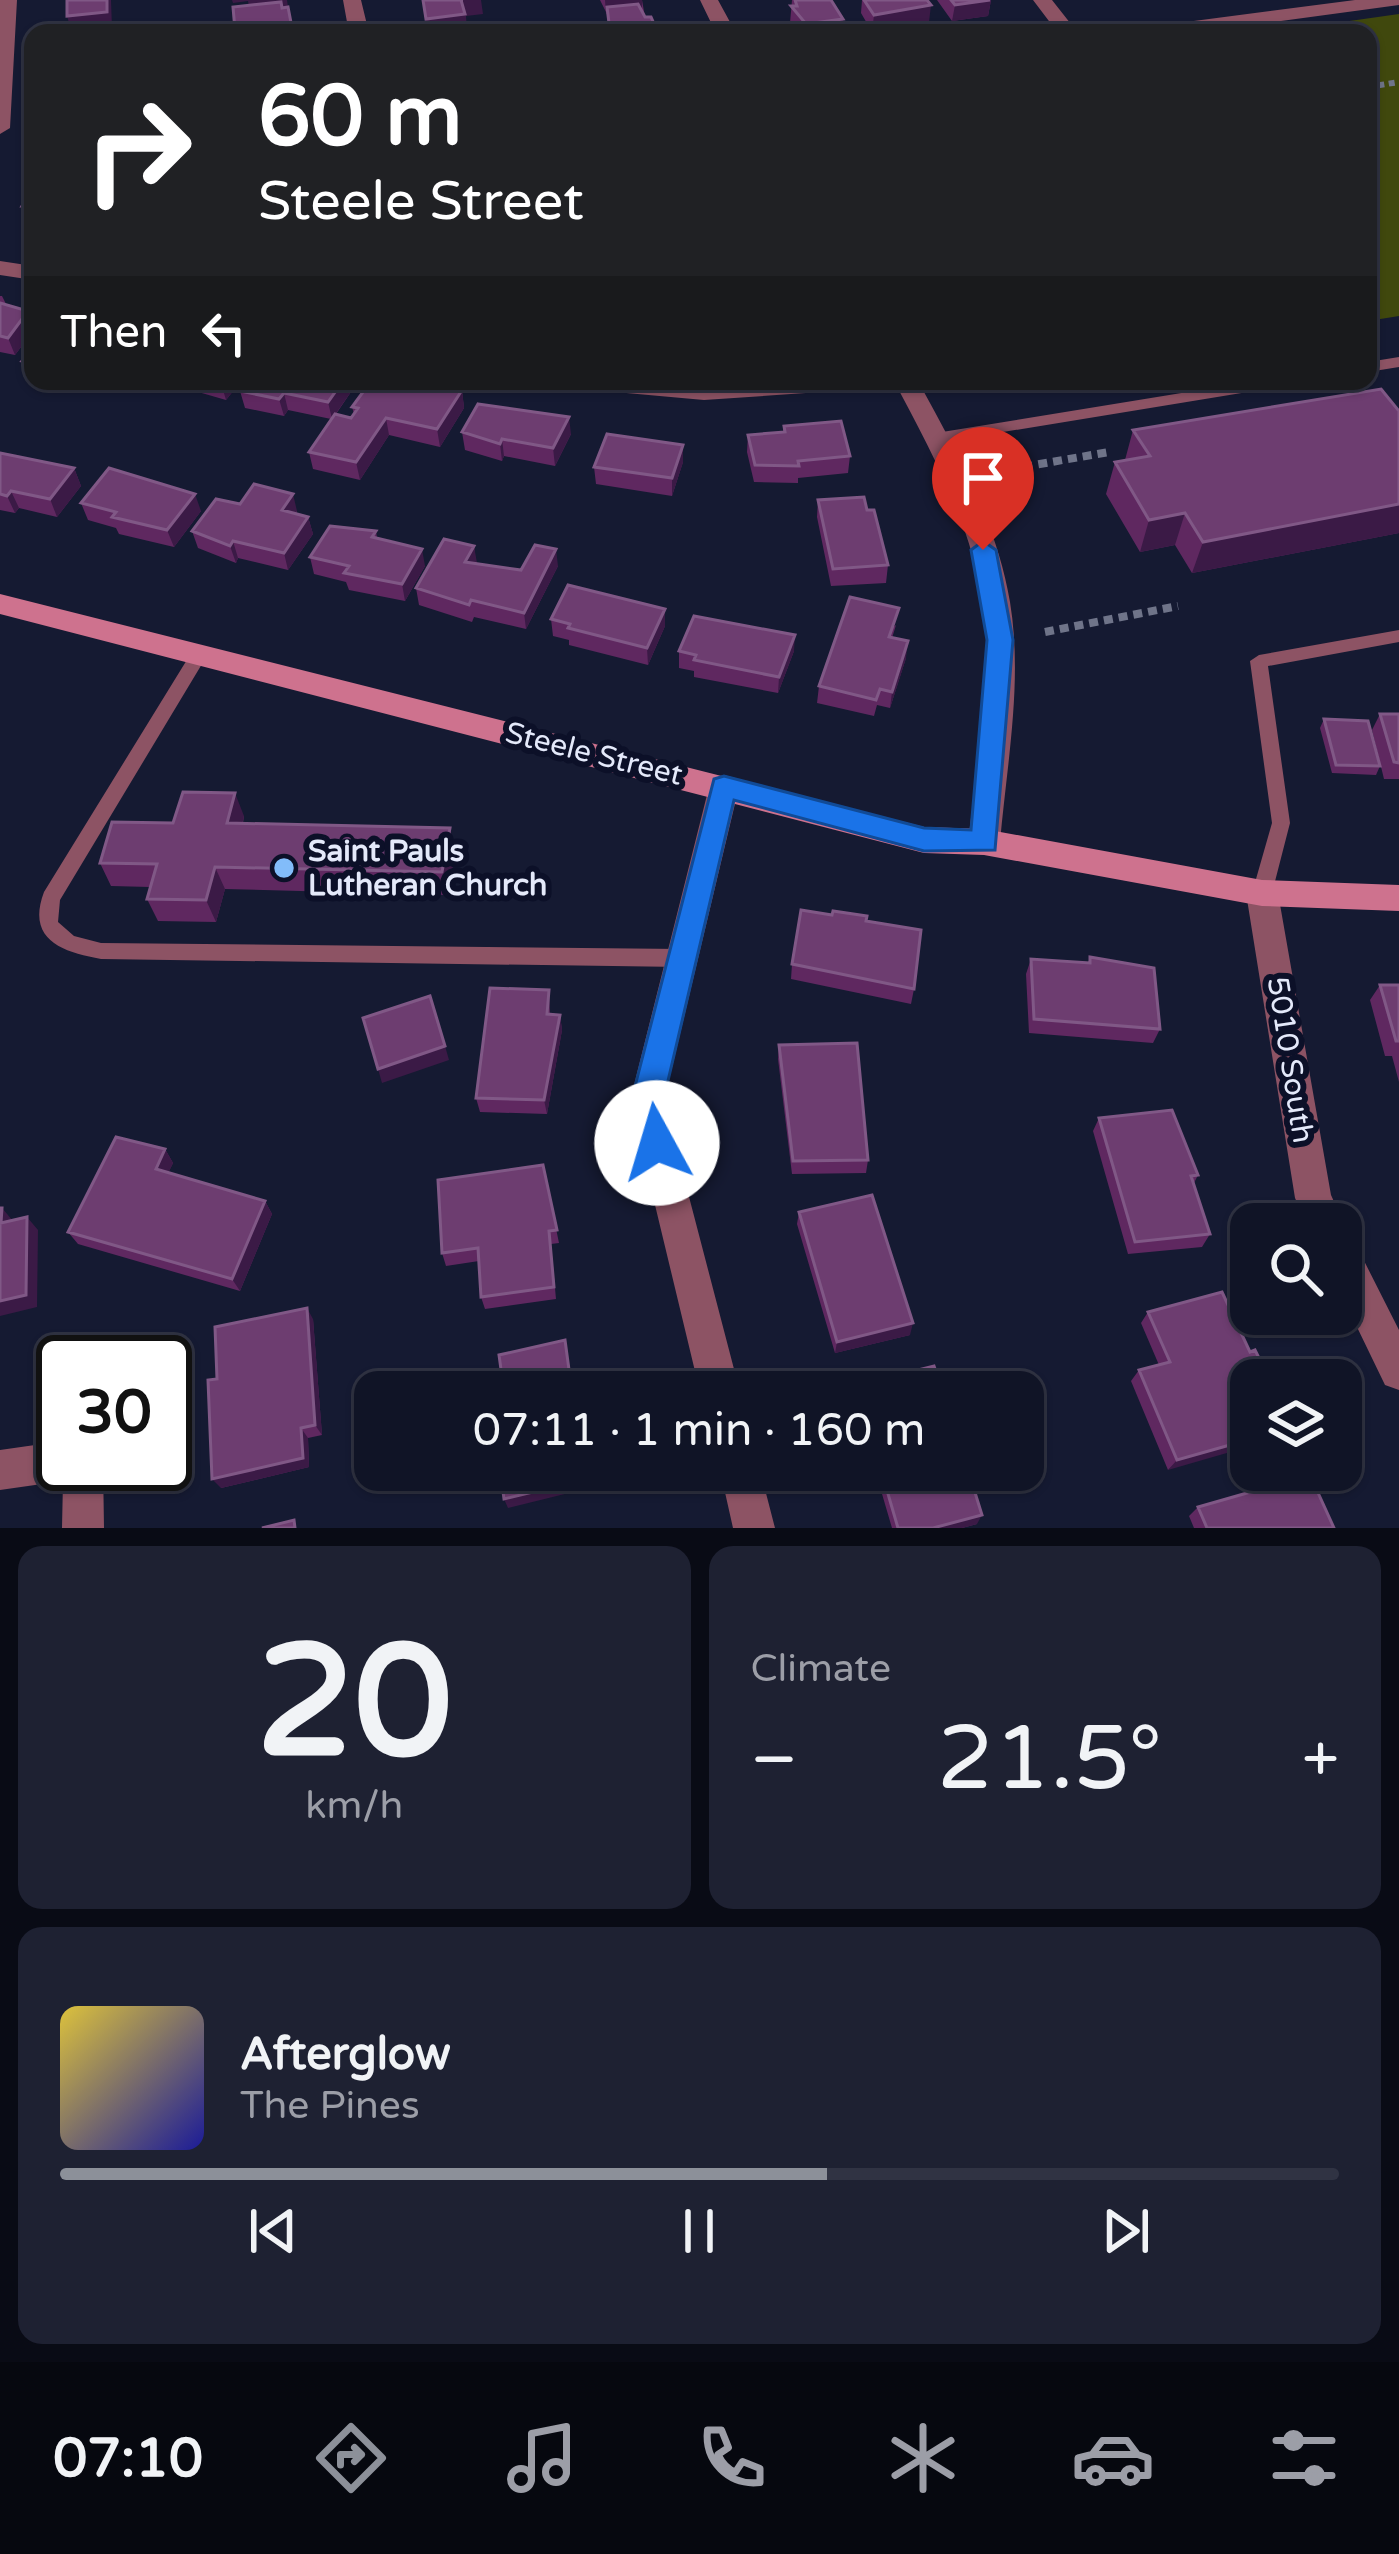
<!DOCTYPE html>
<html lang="en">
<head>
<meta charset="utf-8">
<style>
  :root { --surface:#101426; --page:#1e2132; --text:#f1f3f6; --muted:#9c9ea7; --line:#303343; --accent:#8c9099 }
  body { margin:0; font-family:"Varela Round",sans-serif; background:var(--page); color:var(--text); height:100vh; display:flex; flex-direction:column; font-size:45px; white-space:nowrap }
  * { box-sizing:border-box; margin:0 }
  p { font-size:39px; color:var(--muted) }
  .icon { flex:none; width:66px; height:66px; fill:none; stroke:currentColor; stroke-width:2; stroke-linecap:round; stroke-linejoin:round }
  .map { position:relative; height:1528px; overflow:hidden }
  .panel { display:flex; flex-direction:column; gap:18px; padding:18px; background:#090b15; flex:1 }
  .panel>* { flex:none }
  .banner { position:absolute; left:24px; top:24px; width:1353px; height:366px; border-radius:24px; box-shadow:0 3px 9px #0004,0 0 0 3px var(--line); background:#202124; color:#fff; overflow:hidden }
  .buttons { position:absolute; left:1230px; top:1203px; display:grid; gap:24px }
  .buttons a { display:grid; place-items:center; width:132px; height:132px; border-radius:24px; background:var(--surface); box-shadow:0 3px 9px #0004,0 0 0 3px var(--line); font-size:60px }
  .speed { position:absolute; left:36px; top:1335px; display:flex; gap:24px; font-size:60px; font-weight:700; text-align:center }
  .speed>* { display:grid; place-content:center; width:156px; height:156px; border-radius:50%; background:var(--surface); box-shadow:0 3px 9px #0004,0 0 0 3px var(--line); line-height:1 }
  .speed .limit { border:6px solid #111; border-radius:18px; background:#fff; color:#111 }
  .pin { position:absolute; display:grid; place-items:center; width:102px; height:102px; color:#fff; margin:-123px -51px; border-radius:50% 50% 50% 0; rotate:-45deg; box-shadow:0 0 12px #0007 }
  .pin .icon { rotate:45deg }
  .me { position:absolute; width:132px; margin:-66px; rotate:354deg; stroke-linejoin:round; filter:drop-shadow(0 0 9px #0008) }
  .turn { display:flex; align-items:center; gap:42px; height:252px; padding:0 36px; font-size:54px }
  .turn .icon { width:156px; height:156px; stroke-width:2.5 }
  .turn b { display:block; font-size:84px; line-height:102px }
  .then { display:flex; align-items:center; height:114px; padding:0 36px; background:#0003; gap:24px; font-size:45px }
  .big { font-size:90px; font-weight:600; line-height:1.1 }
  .panel .card { flex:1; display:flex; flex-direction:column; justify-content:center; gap:18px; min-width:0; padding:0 42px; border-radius:24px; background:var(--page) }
  .panel .dial { align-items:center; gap:0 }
  .dial b { font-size:156px; line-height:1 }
  .song { display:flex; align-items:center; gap:36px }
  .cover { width:144px; height:144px; border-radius:18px; background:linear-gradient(135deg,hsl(50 70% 55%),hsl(240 70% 35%)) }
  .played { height:12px; border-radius:6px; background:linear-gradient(90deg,var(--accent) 60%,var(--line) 60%) }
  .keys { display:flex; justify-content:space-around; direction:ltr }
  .heat { display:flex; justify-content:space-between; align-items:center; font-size:66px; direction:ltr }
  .panel .tiles { flex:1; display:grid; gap:18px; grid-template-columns:1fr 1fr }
  .card:last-child { grid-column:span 2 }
  .trip { position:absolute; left:354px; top:1371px; width:690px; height:120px; border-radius:24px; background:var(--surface); box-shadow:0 3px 9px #0004,0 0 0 3px var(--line); font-weight:600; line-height:120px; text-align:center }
  .tabs { display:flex; height:192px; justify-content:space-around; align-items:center; background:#06080f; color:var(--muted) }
  .tabs .icon { width:84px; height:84px }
  .tabs .selected { color:var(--accent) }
  .tabs b { font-size:54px; color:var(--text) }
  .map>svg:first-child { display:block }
</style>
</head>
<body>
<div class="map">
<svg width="1399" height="1528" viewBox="0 0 1399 1528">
  <rect width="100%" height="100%" fill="#151a32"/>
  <path fill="#40480d" d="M1399,14V316L1368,321V33H1264Z"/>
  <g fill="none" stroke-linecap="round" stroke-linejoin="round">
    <path stroke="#6f7489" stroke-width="6" stroke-dasharray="6 4.5" stroke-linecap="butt" d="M1368,87L1399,82"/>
    <path stroke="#6f7489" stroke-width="8" stroke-dasharray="9 6" stroke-linecap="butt" d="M994,472L1109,452
      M1045,632L1178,606"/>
    <path fill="#8d5364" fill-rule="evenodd" d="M1399,357V367L1368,372V362Z
      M1255,381H1291L1284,386L936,443L928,438L936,433Z
      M1399,630V642L1268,666L1290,823L1272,893L1269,899L1262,901L1255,899L1252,893L1272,823L1250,661L1259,655Z
      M199,648L208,654L60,900L58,922L74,936L101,943L682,949L689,952L692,958L689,964L682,967L101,959C62,952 26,940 44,892L193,650Z"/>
    <path fill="#8d5364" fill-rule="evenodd" d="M0,0H17L10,128L0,134Z
      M343,0H361L369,33H349Z
      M700,0H718L736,33H716Z
      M1033,0H1052L1078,33H1058Z
      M1355,0H1399V5L1192,33H1138L1148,27Z
      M0,261L33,266V280L0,275Z
      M570,381H876L864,389L704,400L582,389Z
      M894,381H918C956,451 997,523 1010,602C1023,681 1007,763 1000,842L995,851H973L968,842C977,764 994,682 983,603C971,523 931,451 894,381Z
      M724,775L735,778L739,787L664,1101L740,1392H700L630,1101L709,787L713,778Z
      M1262,880L1273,884L1278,893L1331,1195L1344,1224L1341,1232V1224H1307L1295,1198L1246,893L1251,884Z
      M1341,1236L1354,1241L1399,1330V1390L1385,1385L1341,1294Z
      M63,1441V1464H103L104,1528H62L63,1481L0,1490V1450Z
      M720,1470H760L775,1528H733Z"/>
    <path fill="#ce728e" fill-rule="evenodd" d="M0,594L924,827L984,829L1262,880L1399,885V911L1262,906L984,855L924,853L0,614Z"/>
  </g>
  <path fill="#5f2860" d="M600,0H642L645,17L658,33H604L603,24L608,23L607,14Z
    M792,0H831L843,19L842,33H799L790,23Z
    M862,0H927L929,22L872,32L861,13Z
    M937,0H991L988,16L952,21Z
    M33,187V223H29L22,206Z
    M0,296H2L6,304L28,311L33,323V331L15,355L0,352Z
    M22,361L33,363V379L29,378Z
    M160,381H241L226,400Z
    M248,381H352L353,389L336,414L351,418L354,414L352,407L462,390L464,408L440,447L389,435L360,480L313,469L309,452L331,419L288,410L284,416L245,408L240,391Z
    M1399,411V533L1192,573L1175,545L1140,552L1106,494L1115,462L1125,460L1133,430Z
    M784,426L850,456L848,473L798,478V483L754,482L747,452L748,435L783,432Z
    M462,432L571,434L555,466L504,456L502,461L465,450Z
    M683,445V462L672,496L596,484L594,467Z
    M0,453L74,468L81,486L57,517L19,508L15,513L0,510Z
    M818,500L867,510L888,565L886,583L831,586L817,517Z
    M81,503L201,511L174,547L119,534L116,528L88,520Z
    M240,504L297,511L296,514L308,517L313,534L288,570L238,558L236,563L198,548L192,531Z
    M376,531L377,538L425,566L405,601L349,590L346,582L314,574L310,557Z
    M474,546L476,564L521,570L558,566L526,629L474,617L472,622L419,605L416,588Z
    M665,609V626L648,665L569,645V640L553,636L551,619Z
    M896,625L892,638L906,658L890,708L877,705L874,716L817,703L819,686Z
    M679,651H794L778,693L694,677V671L679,668Z
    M1380,714H1399V779H1384L1372,730Z
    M1324,719L1380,766L1376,775L1332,773L1320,728Z
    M244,816L243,823L455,851L448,895L225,889L216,922L158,921L147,899L150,887L111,886L100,863L173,823Z
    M832,915L866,921L914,989L911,1004L791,979L792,964Z
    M1090,957L1160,1029L1153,1043L1029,1033L1026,974L1031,959L1088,963Z
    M1380,985H1399V1082L1392,1056H1385L1370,1000Z
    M549,990L550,1014L560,1015L562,1030L547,1114L480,1112L476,1098Z
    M779,1045L868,1160L866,1173L792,1174L778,1059Z
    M1099,1118L1198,1175L1194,1183L1210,1234L1202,1247L1128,1254L1093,1131Z
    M165,1149L173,1163L168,1173L265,1201L272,1214L240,1291L78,1244L68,1232Z
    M543,1165L559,1243L551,1244L556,1299L485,1309L481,1297L479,1261L446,1266L442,1253Z
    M799,1212L910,1335L835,1353L797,1224Z
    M1148,1312L1250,1352L1270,1380L1168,1470L1131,1381L1139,1370L1159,1365L1141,1323Z
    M313,1319L322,1435L308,1438L309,1467L221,1488L217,1379Z
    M875,1470H968L977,1524L962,1528H892Z
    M1198,1507L1334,1528H1194L1189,1516Z"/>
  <path fill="#3b1a46" d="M107,0H111L112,28L72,33L67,16Z
    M232,0H287L288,7L250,12L248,1L233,3Z
    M461,0H481L483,14L466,16L467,31L428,33L426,19Z
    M605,0H642V9L606,14Z
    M991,0L988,16L952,21L955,5Z
    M931,5L929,22L872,32L874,15Z
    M843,19L842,33H806V24Z
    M28,311L33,323V331L15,355L8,338Z
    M222,381H241L226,400L221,383Z
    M343,381H352L353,389L332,419L328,402Z
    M462,390L464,408L440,447L437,429Z
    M284,393L288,410L284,416L279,399Z
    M569,417L571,434L555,466L553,448Z
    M386,418L389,435L360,480L356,462Z
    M502,439L504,456L502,461L500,444Z
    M683,445V462L672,496V478Z
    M74,468L81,486L57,517L50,499Z
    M11,491L19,508L15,513L7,496Z
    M195,494L201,511L174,547L167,530Z
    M293,494L297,511L286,527L282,510Z
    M1399,504V533L1192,573L1203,542Z
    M1185,513L1175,545L1140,552L1149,520Z
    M308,517L313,534L288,570L284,553Z
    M233,541L238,558L236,563L230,546Z
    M474,546L477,563L468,579L465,562Z
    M422,549L425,566L405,601L402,584Z
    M556,549L558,566L526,629L524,613Z
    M665,609V626L648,665L647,648Z
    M795,635L794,651L778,693L779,677Z
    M908,641L906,658L890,708L892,692Z
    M235,793L244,816L237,846L227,823Z
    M450,828L455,851L448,895L442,872Z
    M215,867L225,889L216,922L206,900Z
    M560,1015L562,1030L547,1114L544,1100Z
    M445,1046L449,1060L382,1083L378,1069Z
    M165,1149L173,1163L164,1182L156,1169Z
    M265,1201L272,1214L240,1291L232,1279Z
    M2,1208L13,1221L1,1223Z
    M27,1217L38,1230L37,1307L0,1316V1301Z
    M307,1308L313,1319L322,1435L315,1425Z
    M913,1323L910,1335L835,1353L837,1342Z
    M301,1428L308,1438L309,1467L221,1488L212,1479Z
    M1251,1439V1446L1168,1470L1177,1460Z
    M583,1470L585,1489L508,1508L504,1499Z
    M982,1515L977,1524L962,1528H933Z"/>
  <path fill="#6d3d70" stroke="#805886" stroke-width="3" d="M67,0H107V12L67,16Z
    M423,0H463H461L465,14L426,19Z
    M795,0H831L843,19L806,24L791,6H797Z
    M864,0H927L931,5L874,15Z
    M951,0H990L955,5Z
    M281,2L282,8L288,7L293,33H253L252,28L235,30L233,7Z
    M638,4L645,17H651L658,33H607L603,24L609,23L607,7Z
    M128,24L129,33H73V26Z
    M467,24L475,33H435V28Z
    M33,187V206H22Z
    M0,303L28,311L8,338L0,336Z
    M33,348V363L22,361Z
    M248,381H343L328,402L284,393L279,399L240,391Z
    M371,381L408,384L410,381H418L462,390L437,429L386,418L356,462L309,452L335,414L351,418L358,408L352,407Z
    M1381,389L1399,411V504L1203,542L1185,513L1149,520L1115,462L1150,456L1133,430Z
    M478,404L569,417L553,448L502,439L500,444L462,432Z
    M841,421L850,456L798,461L799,466L755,465L748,435L785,432L784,426Z
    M607,434L683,445L672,478L594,467Z
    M0,453L74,468L50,499L11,491L7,496L0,494Z
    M109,468L195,494L167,530L112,517L116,512L81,503Z
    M254,484L293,494L282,510L308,517L284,553L233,541L230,546L192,531L216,499L240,504Z
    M864,497L867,510H874L888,565L833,569L818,500Z
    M330,526L376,531L372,537L422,549L402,584L344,573L349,566L310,557Z
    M444,539L474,546L465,562L521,570L535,545L556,549L524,613L471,600L469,605L416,588Z
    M568,585L665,609L647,648L568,628L570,624L551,619Z
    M850,597L899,608L889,637L908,641L892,692L880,689L876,700L819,686Z
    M694,616L795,635L779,677L694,660L696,655L679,651Z
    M1380,714H1399V763L1394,762Z
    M1324,719L1368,721L1380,766L1336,765Z
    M183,792L235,793L227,823L450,828L442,872L215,867L206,900L147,899L157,864L100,863L112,822L173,823Z
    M801,910L832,915L833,911L867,916L866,921L921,930L914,989L792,964Z
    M1090,957L1154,968L1160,1029L1034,1019L1031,959L1090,963Z
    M1380,985H1399V1041H1396Z
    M490,988L549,990L547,1014L560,1015L544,1100L476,1098Z
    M430,996L445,1046L378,1069L363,1018Z
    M857,1043L868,1160L793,1161L779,1045Z
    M1172,1110L1198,1175L1191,1176L1210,1234L1135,1242L1099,1118Z
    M116,1137L165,1149L156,1169L265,1201L232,1279L68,1232Z
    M543,1165L557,1230L549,1231L554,1287L481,1297L478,1248L442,1253L438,1180Z
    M872,1195L913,1323L837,1342L799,1212Z
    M0,1208H2L1,1223L27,1217L26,1295L0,1301Z
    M1222,1292L1250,1352L1255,1350L1270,1380H1251V1439L1177,1460L1139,1370L1170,1362L1148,1312Z
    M307,1308L315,1425L301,1428L303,1458L212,1479L208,1380L217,1379L215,1327Z
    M565,1340L572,1392H489L488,1388L503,1384L499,1355Z
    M934,1366L943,1392H859L857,1385Z
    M500,1470H582L583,1480L504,1499Z
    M881,1470H968L982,1515L933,1528H898Z
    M1310,1475L1334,1528H1207L1198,1507Z
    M294,1520L295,1528H262Z"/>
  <path fill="#1a73e8" stroke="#114b97" stroke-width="3" d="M983,541L996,550L1013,640L995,850L924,851L734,800L663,1102L673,1143L669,1154L657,1158L646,1154L631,1102L714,779L724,776L924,828L971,830L987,640L971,550Z"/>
  <circle fill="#82bcfa" stroke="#0c1028" stroke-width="4.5" cx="284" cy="868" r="12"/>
  <g text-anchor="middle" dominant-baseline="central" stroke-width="12" stroke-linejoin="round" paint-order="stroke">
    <g font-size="30" fill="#e4e9fa" stroke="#0c1028">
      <text transform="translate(594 754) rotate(14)">Steele Street</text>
      <text transform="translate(1290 1060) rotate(81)">5010 South</text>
    </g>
    <g font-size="30" font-weight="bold" fill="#e4e9fa" stroke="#0c1028" text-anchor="start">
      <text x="308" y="851">Saint Pauls<tspan x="308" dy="34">Lutheran Church</tspan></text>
    </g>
  </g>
</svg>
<div class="buttons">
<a><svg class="icon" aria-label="search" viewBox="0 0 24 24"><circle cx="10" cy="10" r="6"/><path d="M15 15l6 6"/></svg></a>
<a><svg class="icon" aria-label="layers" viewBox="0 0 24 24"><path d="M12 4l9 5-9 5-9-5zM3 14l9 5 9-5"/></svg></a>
</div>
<div class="speed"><div class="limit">30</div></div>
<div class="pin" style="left:983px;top:550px;background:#d93025"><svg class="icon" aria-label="arrive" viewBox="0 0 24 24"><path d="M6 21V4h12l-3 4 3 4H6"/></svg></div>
<svg class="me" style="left:657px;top:1143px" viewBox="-20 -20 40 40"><circle r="19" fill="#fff"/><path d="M0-13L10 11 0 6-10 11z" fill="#1a73e8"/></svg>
<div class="trip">07:11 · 1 min · 160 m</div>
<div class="banner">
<div class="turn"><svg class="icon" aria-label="right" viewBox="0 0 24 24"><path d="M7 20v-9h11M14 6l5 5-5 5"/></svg><div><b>60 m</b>Steele Street</div></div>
<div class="then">Then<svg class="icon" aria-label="left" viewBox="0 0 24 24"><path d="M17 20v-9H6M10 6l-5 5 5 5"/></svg></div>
</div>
</div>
<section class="panel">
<div class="tiles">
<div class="card dial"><b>20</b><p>km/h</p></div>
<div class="card"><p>Climate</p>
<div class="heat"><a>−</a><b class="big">21.5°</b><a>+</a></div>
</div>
<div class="card">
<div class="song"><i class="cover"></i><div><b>Afterglow</b><p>The Pines</p></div></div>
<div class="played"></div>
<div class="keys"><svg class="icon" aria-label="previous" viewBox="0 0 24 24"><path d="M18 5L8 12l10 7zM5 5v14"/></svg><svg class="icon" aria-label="pause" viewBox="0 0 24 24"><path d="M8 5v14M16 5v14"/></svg><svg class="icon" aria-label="next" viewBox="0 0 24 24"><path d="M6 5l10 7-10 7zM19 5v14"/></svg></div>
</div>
</div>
</section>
<nav class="tabs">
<b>07:10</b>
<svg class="icon selected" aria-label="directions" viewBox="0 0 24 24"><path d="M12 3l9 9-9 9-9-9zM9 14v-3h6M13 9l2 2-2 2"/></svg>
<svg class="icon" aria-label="music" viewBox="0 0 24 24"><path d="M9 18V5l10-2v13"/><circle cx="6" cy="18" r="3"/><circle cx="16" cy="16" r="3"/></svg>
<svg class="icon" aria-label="phone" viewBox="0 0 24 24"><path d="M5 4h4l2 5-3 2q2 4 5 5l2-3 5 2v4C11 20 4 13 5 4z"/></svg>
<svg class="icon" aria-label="climate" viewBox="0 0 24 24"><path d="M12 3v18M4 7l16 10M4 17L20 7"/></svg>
<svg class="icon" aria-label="car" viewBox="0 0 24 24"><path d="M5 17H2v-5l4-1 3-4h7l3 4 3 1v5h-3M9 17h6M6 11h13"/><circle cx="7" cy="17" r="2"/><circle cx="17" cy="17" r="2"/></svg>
<svg class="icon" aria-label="filters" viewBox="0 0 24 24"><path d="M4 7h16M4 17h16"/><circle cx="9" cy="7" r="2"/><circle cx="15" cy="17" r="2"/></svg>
</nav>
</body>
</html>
